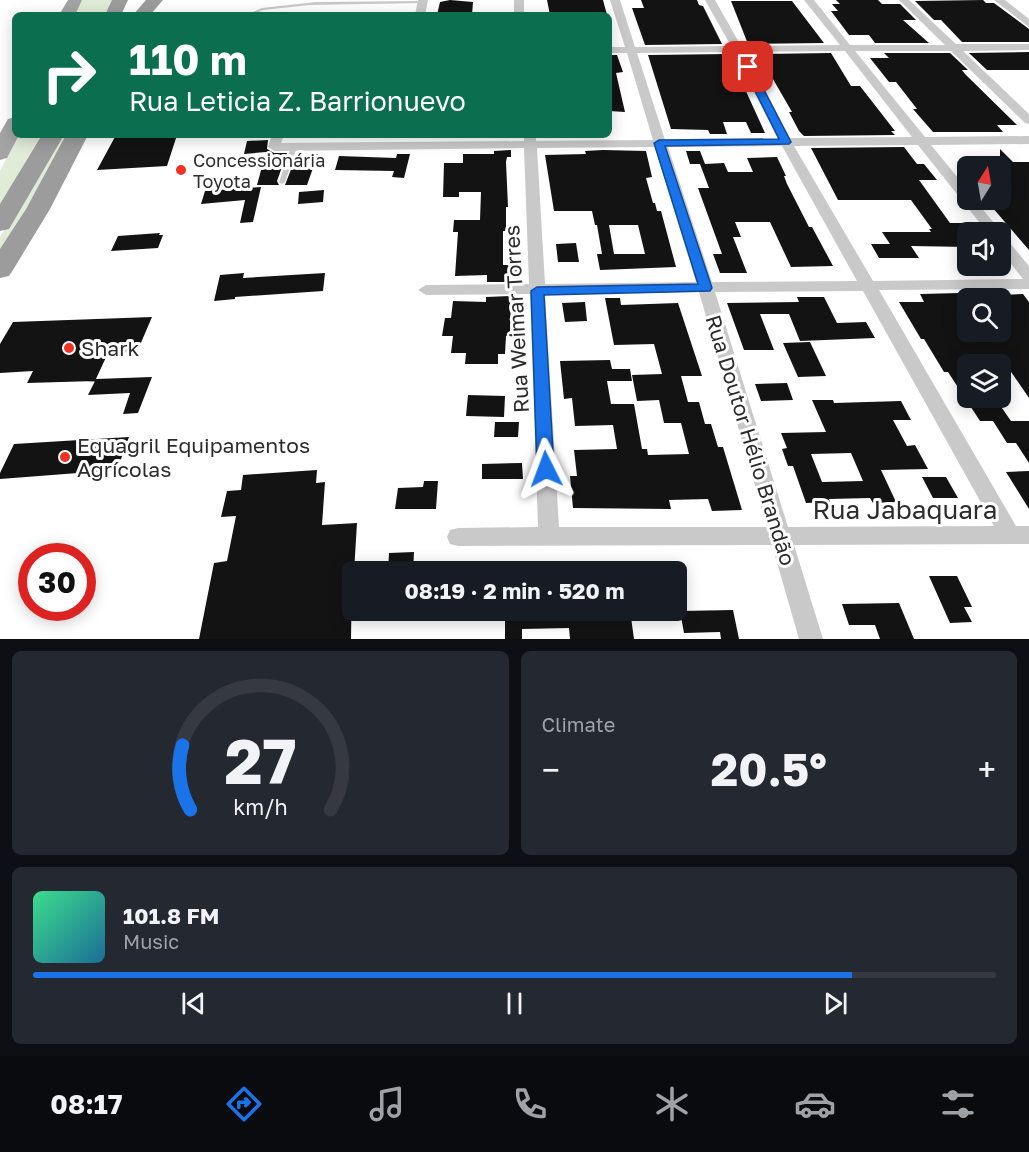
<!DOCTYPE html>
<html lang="en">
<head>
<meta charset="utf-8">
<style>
  :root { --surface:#171b24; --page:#242831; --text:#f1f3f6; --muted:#9ea1a6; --line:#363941; --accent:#1a73e8 }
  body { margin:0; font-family:"Golos Text",sans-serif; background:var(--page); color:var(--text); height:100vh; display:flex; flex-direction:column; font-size:22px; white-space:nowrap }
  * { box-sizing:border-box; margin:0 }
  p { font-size:20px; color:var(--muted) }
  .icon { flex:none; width:33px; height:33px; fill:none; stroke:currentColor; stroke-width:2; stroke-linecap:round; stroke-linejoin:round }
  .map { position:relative; height:639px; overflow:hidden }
  .side { display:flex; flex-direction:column; gap:12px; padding:12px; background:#0d0f14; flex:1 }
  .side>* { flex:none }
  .hud { position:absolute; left:12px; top:12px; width:600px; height:126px; border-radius:9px; box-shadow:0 3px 15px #0003; background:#0b6e4f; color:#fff; overflow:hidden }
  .needle { width:39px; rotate:11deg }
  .fabs { position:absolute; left:957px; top:156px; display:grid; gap:12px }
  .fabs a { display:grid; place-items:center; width:54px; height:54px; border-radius:9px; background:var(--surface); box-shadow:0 3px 15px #0003; font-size:30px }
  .speed { position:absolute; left:18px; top:543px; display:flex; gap:12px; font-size:30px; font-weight:700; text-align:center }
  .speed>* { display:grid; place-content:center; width:78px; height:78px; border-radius:50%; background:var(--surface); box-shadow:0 3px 15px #0003; line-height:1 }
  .speed .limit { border:9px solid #d22; background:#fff; color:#111 }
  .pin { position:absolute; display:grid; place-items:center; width:51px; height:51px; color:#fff; margin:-26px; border-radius:12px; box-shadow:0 3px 9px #0006 }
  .me { position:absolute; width:66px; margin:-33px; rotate:357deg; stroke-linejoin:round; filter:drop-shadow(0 0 4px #0008) }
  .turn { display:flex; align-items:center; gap:21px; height:126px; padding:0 18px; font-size:27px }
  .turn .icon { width:78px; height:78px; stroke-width:2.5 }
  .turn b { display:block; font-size:42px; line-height:51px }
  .big { font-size:45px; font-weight:700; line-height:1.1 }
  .side .card { flex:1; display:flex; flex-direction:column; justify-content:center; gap:9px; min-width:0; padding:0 21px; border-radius:9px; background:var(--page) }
  .side .dial { align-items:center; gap:0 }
  .dial svg { height:156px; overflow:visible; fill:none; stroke:var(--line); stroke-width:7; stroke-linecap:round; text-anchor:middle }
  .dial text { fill:var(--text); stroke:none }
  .song { display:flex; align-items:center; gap:18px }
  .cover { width:72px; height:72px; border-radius:9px; background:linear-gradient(135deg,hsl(150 70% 55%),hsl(200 70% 35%)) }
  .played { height:6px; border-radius:3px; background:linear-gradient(90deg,var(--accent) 85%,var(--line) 85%) }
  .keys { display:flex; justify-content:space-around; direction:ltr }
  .heat { display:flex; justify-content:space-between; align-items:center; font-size:33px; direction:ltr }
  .side .tiles { flex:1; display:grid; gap:12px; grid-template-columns:1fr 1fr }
  .card:last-child { grid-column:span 2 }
  .trip { position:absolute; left:342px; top:561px; width:345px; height:60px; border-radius:9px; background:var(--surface); box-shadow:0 3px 15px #0003; font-weight:700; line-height:60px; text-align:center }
  .tabs { display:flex; height:96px; justify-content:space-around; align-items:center; background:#090b0e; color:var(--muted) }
  .tabs .icon { width:42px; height:42px }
  .tabs .selected { color:var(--accent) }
  .tabs b { font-size:27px; color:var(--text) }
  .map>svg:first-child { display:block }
</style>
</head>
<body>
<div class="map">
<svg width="1029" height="639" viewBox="0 0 1029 639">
  <rect width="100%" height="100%" fill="#fff"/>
  <path fill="#e0ebd8" d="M80,0H116L108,15H72Z
    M18,135H46L0,210V171Z
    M60,135H69L0,253V237Z"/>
  <path fill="#131313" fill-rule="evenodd" d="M450,0L473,2L472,15H437L440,2Z
    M547,0H603L607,15H550Z
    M641,0H697L699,5L703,6L722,44L645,45L632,8H644Z
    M836,0H878L882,4H900L916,20H903L929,43H875L869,35H849L831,11H838L832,4H840Z
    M983,0L986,3H994L1029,29V42H962L941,20H934L915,1Z
    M731,1H792L824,43L748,44Z
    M1029,52V70H987L969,53Z
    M831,53L851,86H860L895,131H891L895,135L804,136L799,131L789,112H792L762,60H757L754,54Z
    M884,53H950L968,70H962L965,74L1017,125H997L1003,132H933L913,109H917L896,82H889L870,58H889Z
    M729,54L765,133H751L746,122H723L727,134H710L708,130L671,129L648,55Z
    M609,55H617L623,72L616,73L625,112L609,111Z
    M116,135H177L167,166L97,170Z
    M268,140L267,149L274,153H287L277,181L279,185H257L266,152L244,154L247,141Z
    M904,147L917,164H924L937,180H919L950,223H964L968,227V247L911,246L919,258H879L871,244H890L882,232H931L929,229H932L911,200H838L811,148Z
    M1000,149L1013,162H1029V250L986,200H1000Z
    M511,150V157H507L506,162L508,207H506V231H503V265H518V282H487V275L455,276L458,232H453L454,220H480L481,192H459V197H443L444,163H463V154H494V151Z
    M603,150L646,151L652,177L646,178L653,203H655L657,211H661L676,267L600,270L597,254H602L597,225H595L592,211H554L545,155L586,154L585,151ZM609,225H638L645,254H614Z
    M686,151H700L705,164L724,163L728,172H753L747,158L777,157L786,176H784L787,184L809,227H812L833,266L791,267L770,222H735L741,237H733L747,273H720L713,254H722L698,188H709L700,164H690Z
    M297,154H318L307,185H285Z
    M397,154H410L404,178L392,177L394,171L335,170L339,156L396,158Z
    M261,187L253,222L240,223L245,200L201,204L205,191Z
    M324,190L323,202L298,204L299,192Z
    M160,233L159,235H163L158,248L111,251L118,236Z
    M576,243L579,262H558L556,244Z
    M244,273L243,278L325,273L323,291L235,297V299L214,301L220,275Z
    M960,293L968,296V332H1000V295L1023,294L1029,302V398L1005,363L968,364V399L995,398L1011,421H1029V463L1016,443H1007L993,421H980L948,372H944L924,339H921L899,302H924L920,294Z
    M511,296L510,336H506L505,354H498V364H465L466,353H451L453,336H442L445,318H451L453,301L486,302V297Z
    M797,297H824L837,323L866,322L875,338L800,341L789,314H760L774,350H744L727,303L799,302Z
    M605,298H620L621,305L678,303L702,376H681L688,402H699L705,424H711L718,447H723L742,510L712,511L708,499L669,500L671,509L573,508L570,476H577L574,450L617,449L613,425L575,426L572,398L564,399L560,361L610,360L612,369H630L632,381H607L611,404H634L642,449H647L648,455L689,454L681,423H664L659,400L637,401L632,375L662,374L654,344L614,345Z
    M585,302L587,321L565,322L562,303Z
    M152,317L137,352L108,353L95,381L27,383L33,371L0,373V344L13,322Z
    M810,342L826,376L798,377L783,343Z
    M152,377L138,413L123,414L130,393L88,395L96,379Z
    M787,383L793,400L761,401L755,384Z
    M468,395L505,396L504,417L466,416Z
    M812,400H833L834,403L901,401L911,420H893L907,446L915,445L928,469L881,470L896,502L873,503L870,498L829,499L830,502L806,503L793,466H788L782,449L787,448L781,433L826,432ZM851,453L863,481L822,482L811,454Z
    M495,422H519L518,437H494Z
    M129,437L117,470L0,479V473L14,444Z
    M522,463L523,479H482V464Z
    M317,470L316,483L325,482L322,525L357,523L354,572H352L351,639H199L214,563L227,561L236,516L221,517L227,491L241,490L243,475Z
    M1029,471V509L1006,472Z
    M922,477H946L958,498H933Z
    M424,481H438L436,509H395L398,488L423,487Z
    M414,552L413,572H388L389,553Z
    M929,576H957L972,607H964L972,622L950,623Z
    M899,603L914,639H880L875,625H849L842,604Z
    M505,610H630L634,639H570L569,628L522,629V639H505Z
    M733,610L739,639H721L720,632L684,633L680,611Z"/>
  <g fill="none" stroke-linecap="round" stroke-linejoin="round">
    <path fill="#c9c9c9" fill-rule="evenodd" d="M422,1H424V3L310,5L263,10L252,15H246L262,8L316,2Z
      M294,145L297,147L285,182L282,184L280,183L279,182L291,147Z"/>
    <path fill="#c9c9c9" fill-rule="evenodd" d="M418,0H428L425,15H415Z
      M514,0H524V15H514Z
      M610,0H620L635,47L731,46L705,0H715L741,46L840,45L804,0H814L850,45H945L899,0H909L956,44H1029V50L963,51L1029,114V124L1025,123L951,51H855L925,137L1029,136V144L931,145L968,190V200H975L999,229L1001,232L1000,233L987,232L918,145L794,146L873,281L1023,279L1000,250V236L1005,237L1029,266V289L879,290L1016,526H1029V544L794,545L823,639H799L772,545L458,546L450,544L447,537L450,530L458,528L538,527L530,294L426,295L418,290L426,285L529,284L524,148L274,151L268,147L272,135H284L281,143L524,141V135H536V141L653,140L627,53H609V47H625ZM845,51L912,137L790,138L745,52ZM734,52L778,139L665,140L637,53ZM782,146L857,281L712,282L668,147ZM655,147L696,282L545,284L537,148ZM863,291L994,526L788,527L715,292ZM699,292L767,527H559L545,294Z
      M994,0H1005L1029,19V27Z"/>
    <path fill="#a4a4a4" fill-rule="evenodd" d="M68,0H82L75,15H59Z
      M15,117V135H19L7,158L0,160V133L8,119Z"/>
    <path fill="#9c9c9c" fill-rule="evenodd" d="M112,0H128L121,15H105Z
      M146,0H163L150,15H133Z
      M42,135H64L12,224L9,229L0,231V204Z
      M66,135H88L50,209L13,270L9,276L0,278V249L26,209Z"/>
  </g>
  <path fill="#1a73e8" stroke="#114b97" stroke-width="1.5" d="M744,65L752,67L791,142L789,144L665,146L712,288L710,291L544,295L554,469L551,474L546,476L540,474L537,469L531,291L537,287L698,284L654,143L659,140L779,139L743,67Z"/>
  <g fill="#ee3223" stroke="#fff" stroke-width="2">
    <circle cx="181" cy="170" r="6"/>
    <circle cx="69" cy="348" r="6"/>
    <circle cx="65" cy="457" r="6"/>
  </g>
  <g text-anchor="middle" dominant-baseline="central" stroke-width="6" stroke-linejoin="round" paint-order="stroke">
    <g font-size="18" fill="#2c2c2c" stroke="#fff" text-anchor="start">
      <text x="193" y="160">Concessionária<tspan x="193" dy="21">Toyota</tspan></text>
    </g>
    <g font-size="21" fill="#2c2c2c" stroke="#fff">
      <text transform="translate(516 319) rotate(-93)">Rua Weimar Torres</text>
      <text transform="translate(751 440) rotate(73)">Rua Doutor Hélio Brandão</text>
    </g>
    <g font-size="21" fill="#2c2c2c" stroke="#fff" text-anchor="start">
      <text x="81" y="348">Shark</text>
      <text x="77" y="445">Equagril Equipamentos<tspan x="77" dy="24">Agrícolas</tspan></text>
    </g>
    <g font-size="26" fill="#2c2c2c" stroke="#fff">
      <text x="905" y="509">Rua Jabaquara</text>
    </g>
  </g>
</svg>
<div class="fabs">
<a><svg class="needle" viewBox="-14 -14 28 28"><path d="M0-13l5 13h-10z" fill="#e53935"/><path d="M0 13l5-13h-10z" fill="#9ea1a6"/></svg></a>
<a><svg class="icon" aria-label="sound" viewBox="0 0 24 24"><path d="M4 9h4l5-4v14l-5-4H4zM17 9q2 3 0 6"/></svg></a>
<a><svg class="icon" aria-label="search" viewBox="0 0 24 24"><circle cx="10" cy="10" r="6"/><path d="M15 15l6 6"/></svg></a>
<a><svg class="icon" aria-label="layers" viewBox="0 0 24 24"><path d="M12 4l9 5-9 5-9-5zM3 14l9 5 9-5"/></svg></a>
</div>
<div class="speed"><div class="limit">30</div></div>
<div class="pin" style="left:748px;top:67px;background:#d93025"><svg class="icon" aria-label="arrive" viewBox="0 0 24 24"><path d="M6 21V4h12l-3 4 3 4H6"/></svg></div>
<svg class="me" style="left:546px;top:469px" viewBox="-20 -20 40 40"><path d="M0-17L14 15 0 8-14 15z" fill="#1a73e8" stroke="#fff" stroke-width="4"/></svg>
<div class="trip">08:19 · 2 min · 520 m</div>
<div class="hud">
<div class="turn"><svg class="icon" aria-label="right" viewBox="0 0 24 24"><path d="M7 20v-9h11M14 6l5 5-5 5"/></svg><div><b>110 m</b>Rua Leticia Z. Barrionuevo</div></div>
</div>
</div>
<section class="side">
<div class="tiles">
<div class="card dial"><svg viewBox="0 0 100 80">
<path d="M14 69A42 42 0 1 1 86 69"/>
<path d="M14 69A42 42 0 0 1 10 36" stroke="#1a73e8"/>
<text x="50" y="56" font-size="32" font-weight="700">27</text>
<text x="50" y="72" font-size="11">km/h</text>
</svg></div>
<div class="card"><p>Climate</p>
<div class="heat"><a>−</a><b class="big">20.5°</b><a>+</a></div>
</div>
<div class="card">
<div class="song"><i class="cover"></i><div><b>101.8 FM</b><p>Music</p></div></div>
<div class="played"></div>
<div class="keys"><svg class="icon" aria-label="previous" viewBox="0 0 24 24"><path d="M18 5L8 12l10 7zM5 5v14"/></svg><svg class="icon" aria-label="pause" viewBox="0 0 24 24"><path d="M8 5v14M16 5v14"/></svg><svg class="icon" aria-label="next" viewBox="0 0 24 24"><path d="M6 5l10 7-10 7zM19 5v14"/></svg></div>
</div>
</div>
</section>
<nav class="tabs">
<b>08:17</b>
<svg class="icon selected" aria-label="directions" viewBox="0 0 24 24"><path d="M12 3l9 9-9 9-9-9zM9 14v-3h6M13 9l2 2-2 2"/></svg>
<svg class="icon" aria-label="music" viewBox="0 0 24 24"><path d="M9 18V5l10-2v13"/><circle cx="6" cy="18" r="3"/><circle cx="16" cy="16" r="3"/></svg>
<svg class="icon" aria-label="phone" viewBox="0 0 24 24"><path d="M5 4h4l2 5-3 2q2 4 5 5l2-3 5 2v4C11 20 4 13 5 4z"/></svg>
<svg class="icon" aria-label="climate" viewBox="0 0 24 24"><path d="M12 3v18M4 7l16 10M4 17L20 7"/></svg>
<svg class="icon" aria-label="car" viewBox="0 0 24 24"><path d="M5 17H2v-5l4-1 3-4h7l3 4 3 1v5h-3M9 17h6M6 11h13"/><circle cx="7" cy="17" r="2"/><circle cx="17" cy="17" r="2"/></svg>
<svg class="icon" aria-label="filters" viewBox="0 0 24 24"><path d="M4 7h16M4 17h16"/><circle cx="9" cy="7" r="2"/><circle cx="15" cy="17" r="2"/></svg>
</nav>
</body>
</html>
